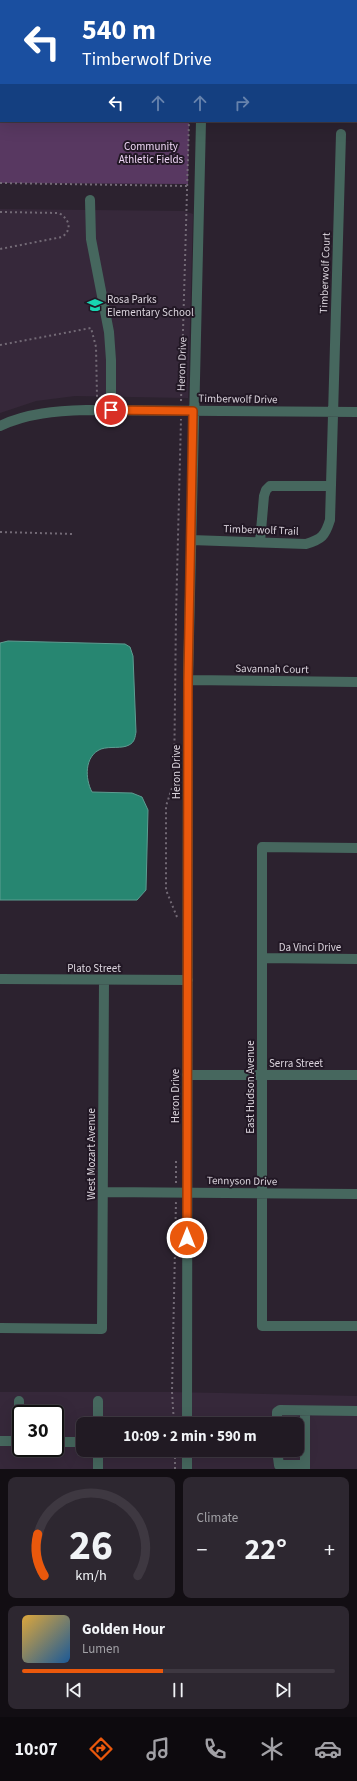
<!DOCTYPE html>
<html lang="en">
<head>
<meta charset="utf-8">
<style>
  :root { --surface:#211a23; --page:#2d2730; --text:#f1f3f6; --muted:#a2a1a6; --line:#3e3841; --accent:#ea580c }
  body { margin:0; font-family:"Source Sans 3",sans-serif; background:var(--page); color:var(--text); height:100vh; display:flex; flex-direction:column; font-size:15px; white-space:nowrap }
  * { box-sizing:border-box; margin:0 }
  p { font-size:13px; color:var(--muted) }
  .icon { flex:none; width:22px; height:22px; fill:none; stroke:currentColor; stroke-width:2; stroke-linecap:round; stroke-linejoin:round }
  .map { position:relative; height:1469px; overflow:hidden }
  .panel { display:flex; flex-direction:column; gap:8px; padding:8px; background:#120e13; flex:1 }
  .panel>* { flex:none }
  .banner { position:absolute; left:0px; top:0px; width:357px; height:122px; box-shadow:0 4px 16px #0002,0 0 0 1px var(--line); background:#1a4fa0; color:#fff; overflow:hidden }
  .speed { position:absolute; left:12px; top:1405px; display:flex; gap:8px; font-size:20px; font-weight:700; text-align:center }
  .speed>* { display:grid; place-content:center; width:52px; height:52px; border-radius:50%; background:var(--surface); box-shadow:0 4px 16px #0002,0 0 0 1px var(--line); line-height:1 }
  .speed .limit { border:2px solid #111; border-radius:6px; background:#fff; color:#111 }
  .pin { position:absolute; display:grid; place-items:center; width:34px; height:34px; color:#fff; margin:-17px; border:2px solid #fff; border-radius:50%; box-shadow:0 1px 4px #0007 }
  .me { position:absolute; width:44px; margin:-22px; rotate:0deg; stroke-linejoin:round; filter:drop-shadow(0 0 3px #0008) }
  .turn { display:flex; align-items:center; gap:14px; height:84px; padding:0 16px; font-size:18px }
  .turn .icon { width:52px; height:52px; stroke-width:2.5 }
  .turn b { display:block; font-size:28px; line-height:34px }
  .lanes { display:flex; align-items:center; height:38px; padding:0 16px; background:#0003; justify-content:center; gap:20px; direction:ltr }
  .lanes .off { opacity:.35 }
  .big { font-size:30px; font-weight:700; line-height:1.1 }
  .panel .card { flex:1; display:flex; flex-direction:column; justify-content:center; gap:6px; min-width:0; padding:0 14px; border-radius:8px; background:var(--page) }
  .panel .dial { align-items:center; gap:0 }
  .dial svg { height:104px; overflow:visible; fill:none; stroke:var(--line); stroke-width:7; stroke-linecap:round; text-anchor:middle }
  .dial text { fill:var(--text); stroke:none }
  .song { display:flex; align-items:center; gap:12px }
  .cover { width:48px; height:48px; border-radius:6px; background:linear-gradient(135deg,hsl(40 70% 55%),hsl(210 70% 35%)) }
  .played { height:4px; border-radius:2px; background:linear-gradient(90deg,var(--accent) 45%,var(--line) 45%) }
  .keys { display:flex; justify-content:space-around; direction:ltr }
  .heat { display:flex; justify-content:space-between; align-items:center; font-size:22px; direction:ltr }
  .panel .tiles { flex:1; display:grid; gap:8px; grid-template-columns:1fr 1fr }
  .card:last-child { grid-column:span 2 }
  .trip { position:absolute; left:76px; top:1417px; width:228px; height:40px; border-radius:8px; background:var(--surface); box-shadow:0 4px 16px #0002,0 0 0 1px var(--line); font-weight:700; line-height:40px; text-align:center }
  .tabs { display:flex; height:64px; justify-content:space-around; align-items:center; background:#0d0a0e; color:var(--muted) }
  .tabs .icon { width:28px; height:28px }
  .tabs .active { color:var(--accent) }
  .tabs b { font-size:18px; color:var(--text) }
  .map>svg:first-child { display:block }
</style>
</head>
<body>
<div class="map">
<svg width="357" height="1469" viewBox="0 0 357 1469">
  <rect width="100%" height="100%" fill="#2c222f"/>
  <path fill="#36283a" fill-rule="evenodd" d="M0,209L184,211L193,214L188,398L75,396L36,401L0,413Z
    M0,1392H172L357,1396V1469H0ZM21,1414H55V1448H21ZM83,1424H297V1450H83Z"/>
  <path fill="#583861" d="M0,0H192L1,1V121H189L188,184L0,183Z"/>
  <path fill="#278671" stroke="#5d9d91" d="M8,641L125,644L130,647L133,656L136,732C135,737 135,742 129,745C122,749 110,746 101,749C84,756 85,779 92,792L132,793L142,797L148,810L146,890L137,900H0V643Z"/>
  <g fill="none" stroke-linecap="round" stroke-linejoin="round">
    <path stroke="#736a76" stroke-width="2" stroke-dasharray="2 3" stroke-linecap="butt" d="M23,1V0
      M100,1L101,0
      M192,1V0
      M0,11H1
      M0,183L187,186
      M0,212L59,213C69,219 73,229 62,237L0,249
      M0,345L91,328L96,347L97,397
      M181,401L189,121
      M0,532L74,534
      M177,917L166,890V806L174,782L176,615L181,419
      M176,1183V1159
      M174,1424L172,1392L176,1201
      M175,1469V1450"/>
    <path stroke="#46675e" stroke-width="10" d="M205,1V0
      M90,200L91,239L109,332L111,360V410
      M0,426C27,413 57,411 86,410L357,412
      M191,540L306,544C322,539 325,536 330,520L341,134
      M260,542L264,496L266,490L270,486H331
      M188,680L357,682
      M357,848L262,847V1326H357
      M262,958L357,959
      M0,979L188,980
      M187,1075H357
      M103,1192L357,1194
      M0,1328L102,1329L104,980
      M98,1424V1401
      M187,1424L188,680L201,121
      M277,1424V1412L280,1410L357,1411
      M0,1441H21
      M19,1441V1401
      M55,1442H83
      M187,1450V1469
      M277,1450L279,1465H305V1469
      M305,1465V1411
      M98,1469V1450"/>
  </g>
  <g fill="none" stroke-linecap="round" stroke-linejoin="round">
    <defs>
      <path id="route" d="M111,410L193,411L188,680L187,1238"/>
    </defs>
    <use href="#route" stroke="#983908" stroke-width="10"/>
    <use href="#route" stroke="#ea580c" stroke-width="7"/>
  </g>
  <defs>
    <symbol id="school-bare" viewBox="-9 -9 18 18"><path d="M0-5L7-2L0 1L-7-2ZM-4 1L0 2.5L4 1V4Q0 6-4 4Z" fill="#18d5b2" stroke="#221825" stroke-width="2.5" paint-order="stroke"/></symbol>
  </defs>
  <g fill-rule="evenodd">
    <use href="#school-bare" x="84" y="294" width="22" height="22"/>
  </g>
  <g text-anchor="middle" dominant-baseline="central" stroke-width="4" stroke-linejoin="round" paint-order="stroke">
    <g font-size="11" fill="#eed6f5" stroke="#221825">
      <text x="151" y="146">Community<tspan x="151" dy="13">Athletic Fields</tspan></text>
    </g>
    <g font-size="11" fill="#dbd4dd" stroke="#221825">
      <text transform="translate(325 273) rotate(-88)">Timberwolf Court</text>
      <text transform="translate(182 364) rotate(-88)">Heron Drive</text>
      <text transform="translate(238 399) rotate(1)">Timberwolf Drive</text>
      <text transform="translate(261 530) rotate(2)">Timberwolf Trail</text>
      <text transform="translate(272 669) rotate(1)">Savannah Court</text>
      <text transform="translate(176 772) rotate(-90)">Heron Drive</text>
      <text x="310" y="947">Da Vinci Drive</text>
      <text x="94" y="968">Plato Street</text>
      <text x="296" y="1063">Serra Street</text>
      <text transform="translate(250 1087) rotate(-90)">East Hudson Avenue</text>
      <text transform="translate(175 1096) rotate(-90)">Heron Drive</text>
      <text transform="translate(91 1154) rotate(-90)">West Mozart Avenue</text>
      <text transform="translate(242 1181) rotate(1)">Tennyson Drive</text>
    </g>
    <g font-size="11" fill="#dbd4dd" stroke="#221825" text-anchor="start">
      <text x="107" y="299">Rosa Parks<tspan x="107" dy="13">Elementary School</tspan></text>
    </g>
  </g>
</svg>
<div class="speed"><div class="limit">30</div></div>
<div class="pin" style="left:111px;top:410px;background:#d93025"><svg class="icon" aria-label="arrive" viewBox="0 0 24 24"><path d="M6 21V4h12l-3 4 3 4H6"/></svg></div>
<svg class="me" style="left:187px;top:1238px" viewBox="-20 -20 40 40"><circle r="17" fill="#ea580c" stroke="#fff" stroke-width="3"/><path d="M0-11L8 9 0 5-8 9z" fill="#fff"/></svg>
<div class="trip">10:09 · 2 min · 590 m</div>
<div class="banner">
<div class="turn"><svg class="icon" aria-label="left" viewBox="0 0 24 24"><path d="M17 20v-9H6M10 6l-5 5 5 5"/></svg><div><b>540 m</b>Timberwolf Drive</div></div>
<div class="lanes"><svg class="icon" aria-label="left" viewBox="0 0 24 24"><path d="M17 20v-9H6M10 6l-5 5 5 5"/></svg><svg class="icon off" aria-label="ahead" viewBox="0 0 24 24"><path d="M12 20V5M6 11l6-6 6 6"/></svg><svg class="icon off" aria-label="ahead" viewBox="0 0 24 24"><path d="M12 20V5M6 11l6-6 6 6"/></svg><svg class="icon off" aria-label="right" viewBox="0 0 24 24"><path d="M7 20v-9h11M14 6l5 5-5 5"/></svg></div>
</div>
</div>
<section class="panel">
<div class="tiles">
<div class="card dial"><svg viewBox="0 0 100 80">
<path d="M14 69A42 42 0 1 1 86 69"/>
<path d="M14 69A42 42 0 0 1 9 37" stroke="#ea580c"/>
<text x="50" y="56" font-size="32" font-weight="700">26</text>
<text x="50" y="72" font-size="11">km/h</text>
</svg></div>
<div class="card"><p>Climate</p>
<div class="heat"><a>−</a><b class="big">22°</b><a>+</a></div>
</div>
<div class="card">
<div class="song"><i class="cover"></i><div><b>Golden Hour</b><p>Lumen</p></div></div>
<div class="played"></div>
<div class="keys"><svg class="icon" aria-label="previous" viewBox="0 0 24 24"><path d="M18 5L8 12l10 7zM5 5v14"/></svg><svg class="icon" aria-label="pause" viewBox="0 0 24 24"><path d="M8 5v14M16 5v14"/></svg><svg class="icon" aria-label="next" viewBox="0 0 24 24"><path d="M6 5l10 7-10 7zM19 5v14"/></svg></div>
</div>
</div>
</section>
<nav class="tabs">
<b>10:07</b>
<svg class="icon active" aria-label="directions" viewBox="0 0 24 24"><path d="M12 3l9 9-9 9-9-9zM9 14v-3h6M13 9l2 2-2 2"/></svg>
<svg class="icon" aria-label="music" viewBox="0 0 24 24"><path d="M9 18V5l10-2v13"/><circle cx="6" cy="18" r="3"/><circle cx="16" cy="16" r="3"/></svg>
<svg class="icon" aria-label="phone" viewBox="0 0 24 24"><path d="M5 4h4l2 5-3 2q2 4 5 5l2-3 5 2v4C11 20 4 13 5 4z"/></svg>
<svg class="icon" aria-label="climate" viewBox="0 0 24 24"><path d="M12 3v18M4 7l16 10M4 17L20 7"/></svg>
<svg class="icon" aria-label="car" viewBox="0 0 24 24"><path d="M5 17H2v-5l4-1 3-4h7l3 4 3 1v5h-3M9 17h6M6 11h13"/><circle cx="7" cy="17" r="2"/><circle cx="17" cy="17" r="2"/></svg>
</nav>
</body>
</html>
